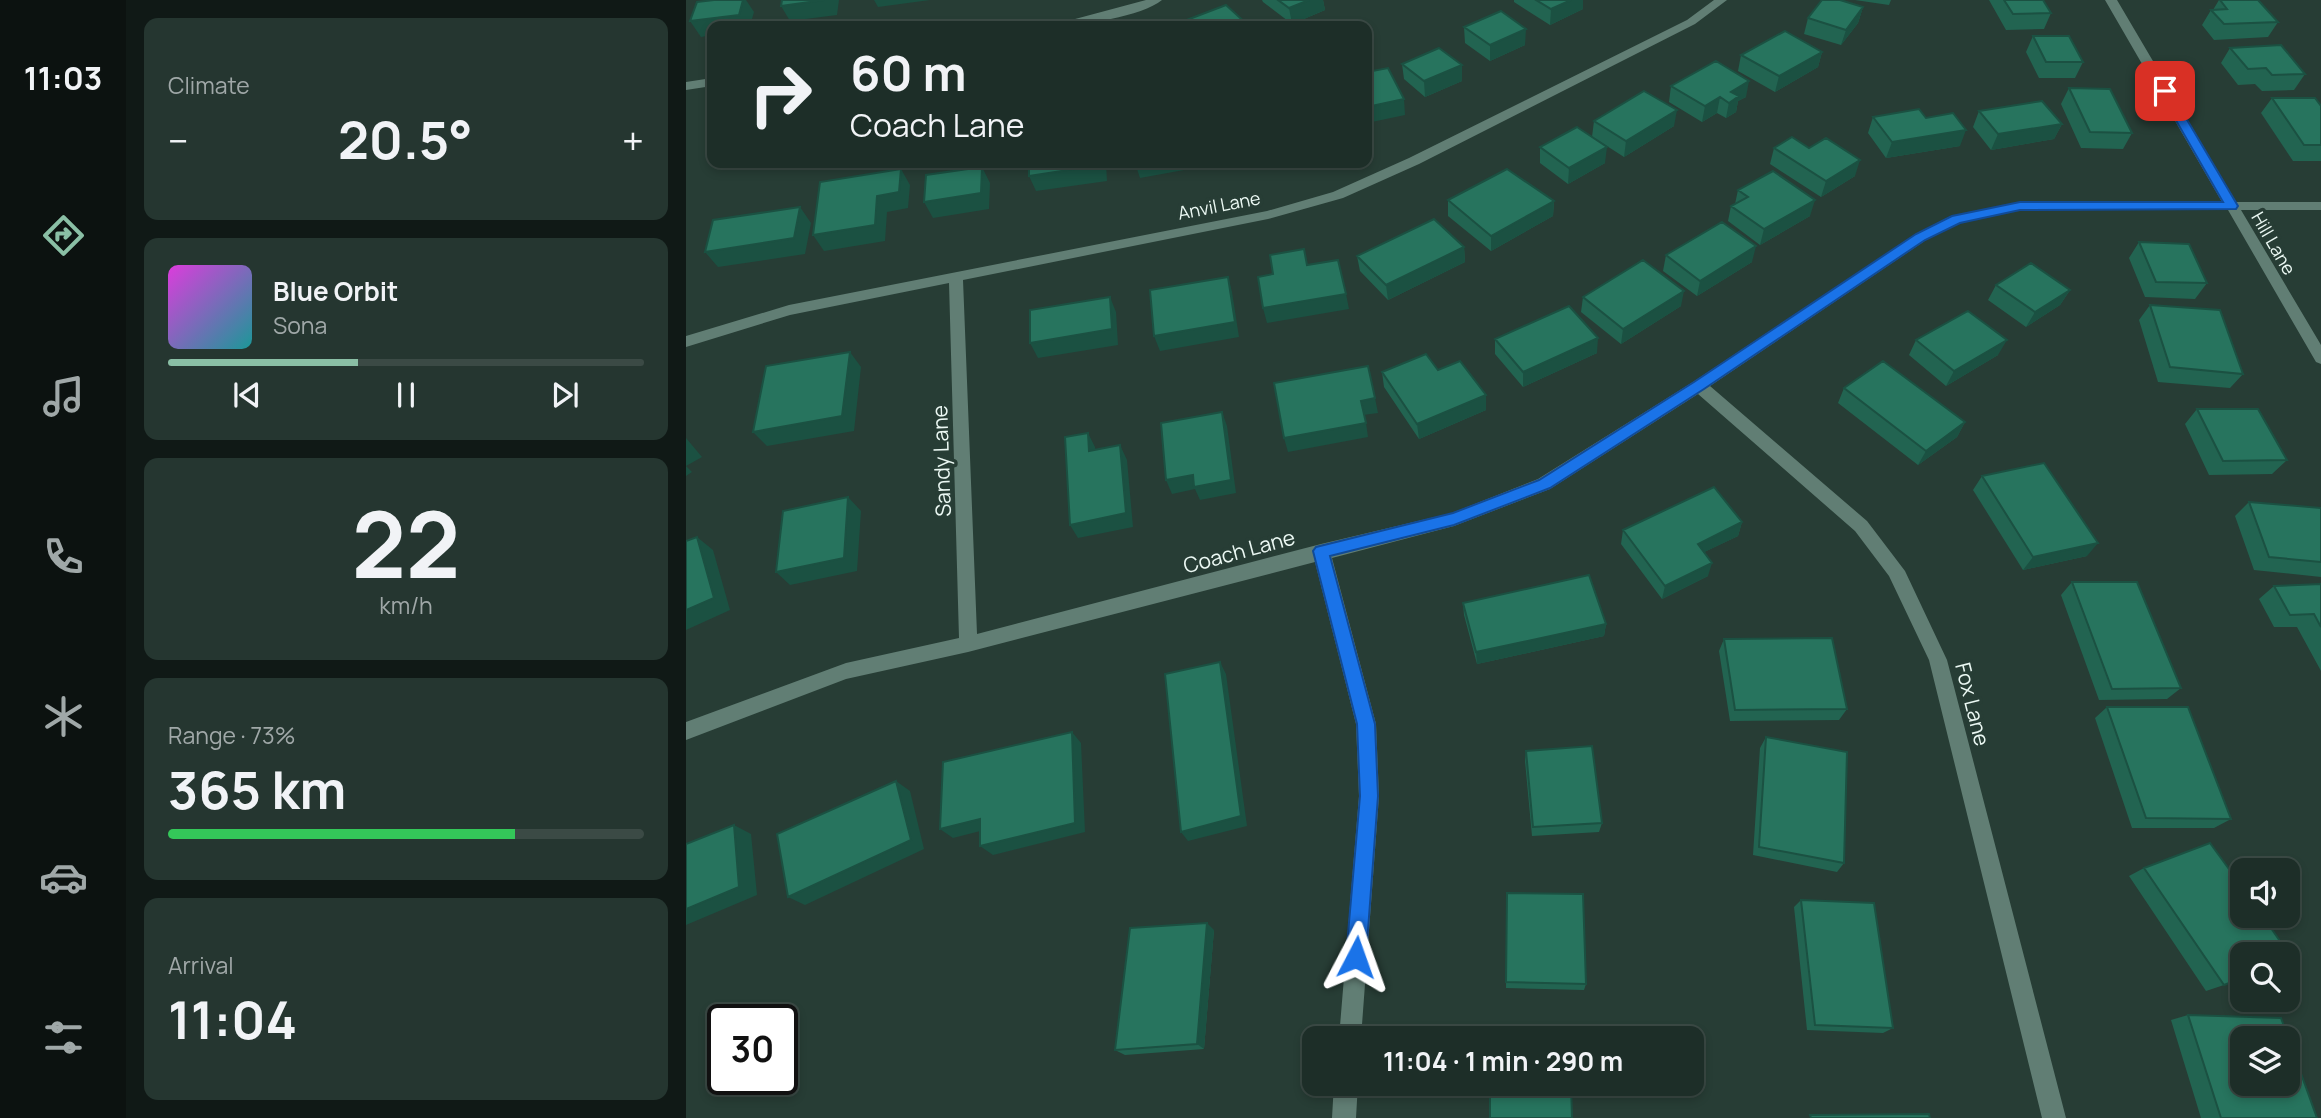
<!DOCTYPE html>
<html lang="en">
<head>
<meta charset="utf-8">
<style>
  :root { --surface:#1d2e28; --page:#253630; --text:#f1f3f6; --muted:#a0a8a8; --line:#3b4a45; --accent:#8abfa5 }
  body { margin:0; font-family:Manrope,sans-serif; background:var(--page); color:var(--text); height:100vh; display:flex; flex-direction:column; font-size:26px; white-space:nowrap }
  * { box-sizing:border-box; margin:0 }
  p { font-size:23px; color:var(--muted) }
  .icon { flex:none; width:38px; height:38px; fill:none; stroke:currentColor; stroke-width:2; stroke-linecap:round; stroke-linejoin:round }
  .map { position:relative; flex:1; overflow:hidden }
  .sheet { display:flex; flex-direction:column; gap:18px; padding:18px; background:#101916; width:560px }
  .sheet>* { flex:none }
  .top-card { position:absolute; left:21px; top:21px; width:665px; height:147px; border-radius:14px; box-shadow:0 4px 10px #0003,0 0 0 2px var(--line); background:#1d2e28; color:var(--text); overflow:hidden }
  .controls { position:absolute; left:1544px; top:858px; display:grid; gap:14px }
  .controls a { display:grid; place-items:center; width:70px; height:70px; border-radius:14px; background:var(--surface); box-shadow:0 4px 10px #0003,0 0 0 2px var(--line); font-size:35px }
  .speed { position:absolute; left:21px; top:1004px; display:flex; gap:14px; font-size:35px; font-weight:700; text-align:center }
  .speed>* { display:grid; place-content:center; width:91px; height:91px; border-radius:50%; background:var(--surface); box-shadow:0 4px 10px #0003,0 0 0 2px var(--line); line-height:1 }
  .speed .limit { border:4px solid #111; border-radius:10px; background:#fff; color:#111 }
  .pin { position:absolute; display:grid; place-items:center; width:60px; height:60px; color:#fff; margin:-30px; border-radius:14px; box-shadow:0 4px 10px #0006 }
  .me { position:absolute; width:77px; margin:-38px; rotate:4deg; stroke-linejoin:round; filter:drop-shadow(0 0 5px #0008) }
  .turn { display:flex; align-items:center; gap:24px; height:147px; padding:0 28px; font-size:32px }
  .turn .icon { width:91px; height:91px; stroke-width:2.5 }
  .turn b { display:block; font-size:49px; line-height:60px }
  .big { font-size:52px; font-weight:700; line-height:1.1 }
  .sheet .card { flex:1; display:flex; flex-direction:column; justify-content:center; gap:10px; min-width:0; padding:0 24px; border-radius:14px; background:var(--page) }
  .sheet .dial { align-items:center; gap:0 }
  .dial b { font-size:91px; line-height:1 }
  .song { display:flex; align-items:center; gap:21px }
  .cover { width:84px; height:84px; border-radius:10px; background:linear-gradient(135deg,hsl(300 70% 55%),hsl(180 70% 35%)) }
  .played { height:7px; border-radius:4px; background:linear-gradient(90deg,var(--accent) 40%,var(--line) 40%) }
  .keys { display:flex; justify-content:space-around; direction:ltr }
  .heat { display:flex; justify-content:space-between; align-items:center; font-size:38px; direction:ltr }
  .charge { height:10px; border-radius:5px; background:linear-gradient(90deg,#34c759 73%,var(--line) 0) }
  .trip { position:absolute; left:616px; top:1026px; width:402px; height:70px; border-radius:14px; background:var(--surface); box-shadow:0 4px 10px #0003,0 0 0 2px var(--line); font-weight:700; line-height:70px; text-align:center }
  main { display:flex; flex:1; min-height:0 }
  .dock { display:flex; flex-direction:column; width:126px; justify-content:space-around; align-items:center; background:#0c1210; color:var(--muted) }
  .dock .icon { width:49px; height:49px }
  .dock .current { color:var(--accent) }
  .dock b { font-size:32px; color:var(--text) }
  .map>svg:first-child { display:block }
</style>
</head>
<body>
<main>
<nav class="dock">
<b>11:03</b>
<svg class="icon current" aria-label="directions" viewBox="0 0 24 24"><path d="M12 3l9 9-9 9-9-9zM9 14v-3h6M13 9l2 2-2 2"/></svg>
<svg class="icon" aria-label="music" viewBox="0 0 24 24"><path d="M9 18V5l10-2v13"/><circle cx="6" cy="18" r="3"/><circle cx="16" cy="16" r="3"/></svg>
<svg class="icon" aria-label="phone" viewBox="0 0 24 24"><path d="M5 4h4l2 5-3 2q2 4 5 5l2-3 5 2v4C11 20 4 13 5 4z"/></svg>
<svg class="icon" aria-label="climate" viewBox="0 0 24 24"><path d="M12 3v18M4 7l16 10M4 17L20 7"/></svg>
<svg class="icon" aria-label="car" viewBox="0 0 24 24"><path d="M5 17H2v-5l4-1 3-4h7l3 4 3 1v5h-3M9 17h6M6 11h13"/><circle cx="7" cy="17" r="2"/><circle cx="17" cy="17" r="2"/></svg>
<svg class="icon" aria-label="filters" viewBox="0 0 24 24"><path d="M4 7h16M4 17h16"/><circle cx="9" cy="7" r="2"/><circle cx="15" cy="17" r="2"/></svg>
</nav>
<section class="sheet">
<div class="card"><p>Climate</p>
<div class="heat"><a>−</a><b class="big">20.5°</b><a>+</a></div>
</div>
<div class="card">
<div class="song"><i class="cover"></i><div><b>Blue Orbit</b><p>Sona</p></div></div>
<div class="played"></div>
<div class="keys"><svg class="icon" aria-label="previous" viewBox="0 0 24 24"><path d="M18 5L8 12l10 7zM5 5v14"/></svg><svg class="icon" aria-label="pause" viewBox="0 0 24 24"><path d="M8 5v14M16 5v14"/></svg><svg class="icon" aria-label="next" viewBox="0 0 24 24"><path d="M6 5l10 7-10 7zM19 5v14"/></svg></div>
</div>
<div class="card dial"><b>22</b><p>km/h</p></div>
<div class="card"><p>Range · 73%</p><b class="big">365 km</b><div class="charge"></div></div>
<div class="card"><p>Arrival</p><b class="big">11:04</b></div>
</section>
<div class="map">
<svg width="1635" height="1118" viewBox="0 0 1635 1118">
  <rect width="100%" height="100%" fill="#273d35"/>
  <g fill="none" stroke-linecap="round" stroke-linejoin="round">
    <path fill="#617e74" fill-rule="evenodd" d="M460,0H476C455,17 390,27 363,26Z
      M1028,0H1041L1009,24L733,164L657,198L582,219L277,280L291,634L635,544L766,513L852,479L1007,382L1230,234L1265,216L1334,202H1536L1419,0H1431L1550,202H1635V210H1555L1635,345V364L1630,362L1542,210H1334L1274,223L1240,240L1024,386L1181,521L1219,571L1261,660L1380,1118H1356L1243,660L1203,576L1169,531L1012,394L864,489L768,526L646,558L690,724L693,796L675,1038H653L673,796L670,724L629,562L282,652L160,679L0,740V722L160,663L273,638L263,283L104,315L0,347V336L103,305L581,211L647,192L723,158L1001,20Z
      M26,78V86L0,90V82Z
      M648,1083H672L670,1118H646Z"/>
  </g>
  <path fill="#226451" d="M576,0H637L639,10L606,24L577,2Z
    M828,0H897V9L864,25L828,2Z
    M1169,0H1205L1203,5Z
    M1303,0H1357L1365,13L1358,29L1320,30Z
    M1533,0L1592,22L1582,37L1528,40L1516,25L1525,10H1527Z
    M1177,7L1172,23L1155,45L1118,34L1122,18Z
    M778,27L839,45L804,61L779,43Z
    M1347,36L1397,62L1389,78H1353L1340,52Z
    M1544,48L1619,74L1608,90L1576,91L1569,84L1552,85L1535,63Z
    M1136,52L1132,67L1089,92L1052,71L1055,55Z
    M716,64L776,65V81L739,97L718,79Z
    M985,86L1060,97L1052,101L1050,112L1040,118L1031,113L1016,122L983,102Z
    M1383,88L1446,133L1437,149L1395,148L1375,104Z
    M1586,98L1635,106V161H1607L1575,113Z
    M1293,111L1376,124L1368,139L1305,150L1287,127Z
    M1187,117L1240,118L1274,146L1200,158L1182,133Z
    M908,121L988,126L938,157L910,139L919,163L882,184L854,163V147L906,137Z
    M1088,148L1169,176L1135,197L1084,164Z
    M1052,190L1124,216L1074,245L1042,221L1045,206L1049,204Z
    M762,200L868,201L867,216L805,251L762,216Z
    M1453,242L1521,283L1509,299L1459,297L1443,258Z
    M778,247L779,262L702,300L674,271L671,256Z
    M980,255L1066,262L1011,296L977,271Z
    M1310,285L1384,290L1374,305L1340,327L1302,300Z
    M897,297L995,306L935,344L895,312Z
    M1464,305L1557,374L1544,388L1472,382L1453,320Z
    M809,339L911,353L837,387L809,354Z
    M1230,340L1312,355L1260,386L1223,355Z
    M752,370L800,395V410L733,439L698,387L696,372Z
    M1158,388L1279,422L1271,437L1232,465L1152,403Z
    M1511,409L1601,460L1586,474L1523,475L1499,424Z
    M1296,476L1401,556L1337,570L1287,490Z
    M1563,502L1635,508V577L1568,570L1549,516Z
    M1056,522L1052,536L1018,552L1022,576L976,599L935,544L937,530Z
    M1386,582L1495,688L1481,699L1413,700L1375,595Z
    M1635,584V671L1611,627H1588L1573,599L1588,586Z
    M777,603L920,624L918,636L791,664L778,615Z
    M1038,639L1161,709L1153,720L1044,721L1033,651Z
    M1421,707L1545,819L1528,828H1446L1409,718Z
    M1080,737L1158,863L1151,872L1067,855L1074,748Z
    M840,751L916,823L913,832L846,836L839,761Z
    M1458,868L1538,985L1520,991L1443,876Z
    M821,893L900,984L898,990L820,988Z
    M1115,900L1207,1028L1197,1033L1121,1030L1108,907Z
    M528,930L518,1049L439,1055L429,1050Z
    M1502,1015L1631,1118H1515L1485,1020Z"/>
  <path fill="#1b5142" d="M57,0H60L68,12L64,26H26V35L15,37L4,21Z
    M138,0H153L151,15L104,21L95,6Z
    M188,0H244L192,7Z
    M623,0H637L639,10L606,24L603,8Z
    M885,0H897V9L864,25L865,9Z
    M1177,7L1172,23L1155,45L1160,30Z
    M840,29L839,45L804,61V45Z
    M1136,52L1132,67L1089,92L1093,76Z
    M776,65V81L739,97L738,81Z
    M1063,81L1060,97L1052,101L1050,112L1040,118L1045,92Z
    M1034,97L1031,113L1016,122L1019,106Z
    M718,99L719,115L681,123V107Z
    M991,110L988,126L938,157L940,141Z
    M1376,124L1368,139L1305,150L1312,134Z
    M1280,130L1274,146L1200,158L1206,142Z
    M921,147L919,163L882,184L883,168Z
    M1174,160L1169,176L1135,197L1140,181Z
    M415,163H420L421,181L350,191L343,176Z
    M449,163H531V164L454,178Z
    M296,167L304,183L303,209L247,218L238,202Z
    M215,169L224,185L222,208L201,212L199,241L138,251L127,235L191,196Z
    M1129,200L1124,216L1074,245L1078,229Z
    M868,201L867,216L805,251V236Z
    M114,207L125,223L119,254L32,267L19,252Z
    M1070,246L1066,262L1011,296L1014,281Z
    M778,247L779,262L702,300L700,285Z
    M542,277L546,292L553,337L474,351L468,336Z
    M1384,290L1374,305L1340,327L1349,312Z
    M998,291L995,306L935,344L937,329Z
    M660,294L663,309L581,323L577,308Z
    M424,297L430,312L432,345L352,358L344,343Z
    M912,338L911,353L837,387V372Z
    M1321,340L1312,355L1260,386L1268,371Z
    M164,352L175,367L168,431L81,446L67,432Z
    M800,395V410L733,439L731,424Z
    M689,398L692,413L677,415L675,401Z
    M536,412L541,426L550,493L514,500L509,489L486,494L480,480Z
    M1279,422L1271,437L1232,465L1240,451Z
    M680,423L682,437L602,452L598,438Z
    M402,433L409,447L411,466L403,451Z
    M0,438L16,457L0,466L6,472L0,476Z
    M434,445L441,460L447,527L392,538L384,525Z
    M162,497L175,511L171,571L104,585L90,572Z
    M1056,522L1052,536L1008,557L1012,544Z
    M11,537L27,550L44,610L0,630V610Z
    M1412,543L1401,556L1337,570L1347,557Z
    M1026,563L1022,576L976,599L979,586Z
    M920,624L918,636L791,664L790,652Z
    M534,662L540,674L561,826L502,841L495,832Z
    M386,732L395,743L399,832L307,855L294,846Z
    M210,781L224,791L238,849L119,905L102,897Z
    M294,819L306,828L267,838L254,829Z
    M48,825L65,834L71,895L0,925V909Z
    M521,923L528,930L518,1049L511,1044Z"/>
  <path fill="#27745e" stroke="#1b5142" stroke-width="2" fill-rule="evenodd" d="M28,0H57L53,15L4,21L11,2Z
    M96,0H138L95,6Z
    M592,0H623L603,8Z
    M850,0H885L865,9Z
    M1136,0H1154L1177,7L1160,30L1122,18Z
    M1318,0H1357L1365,13L1327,14Z
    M1534,0H1572L1592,22L1538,24L1525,10L1541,9Z
    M540,5L563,26H485Z
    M815,11L840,29L804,45L778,27Z
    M1099,31L1136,52L1093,76L1055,55Z
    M1347,36H1383L1397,62H1360Z
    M1595,45L1619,74L1586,75L1580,68L1562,69L1544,48Z
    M753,48L776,65L738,81L716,64Z
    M1030,61L1063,81L1045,92L1053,96L1043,103L1034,97L1019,106L985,86Z
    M702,68L718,99L681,107V72Z
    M1383,88L1424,89L1446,133L1404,132Z
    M958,91L991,110L940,141L908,121Z
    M1586,98H1629L1635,106V145H1618Z
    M1356,101L1376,124L1312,134L1293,111Z
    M1233,109L1240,118L1267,113L1280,130L1206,142L1187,117Z
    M891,127L921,147L883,168L854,147Z
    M1106,137L1123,148L1140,138L1174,160L1140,181L1088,148Z
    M343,163H415V165L343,176Z
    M296,167L295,193L238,202L240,175Z
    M215,169L213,192L191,196L189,225L127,235L134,182Z
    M821,169L868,201L805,236L762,200Z
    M1087,171L1129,200L1078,229L1045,206L1062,197L1052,190Z
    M114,207L108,238L19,252L27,220Z
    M748,219L778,247L700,285L671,256Z
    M1036,222L1070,246L1014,281L980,255Z
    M1453,242L1503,244L1521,283L1470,282Z
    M618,249L621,265L652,260L660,294L577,308L572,277L587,274L584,255Z
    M957,260L998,291L937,329L897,297Z
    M1345,263L1384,290L1349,312L1310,285Z
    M542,277L549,322L468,336L464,290Z
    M424,297L426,329L344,343V310Z
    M1464,305L1534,310L1557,374L1484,367Z
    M883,306L912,338L837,372L809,339Z
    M1282,311L1321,340L1268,371L1230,340Z
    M164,352L156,416L67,432L80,366Z
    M740,354L752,370L774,361L800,395L731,424L696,372Z
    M1197,361L1279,422L1240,451L1158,388Z
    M682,366L689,398L675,401L680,423L598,438L588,383Z
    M1511,409H1572L1601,460L1537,461Z
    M536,412L545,480L508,487L507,475L480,480L475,423Z
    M402,433L403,451L434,445L440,513L384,525L379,437Z
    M1358,463L1412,543L1347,557L1296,476Z
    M1028,487L1056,522L1012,544L1026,563L979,586L937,530Z
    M162,497L158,558L90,572L97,511Z
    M1563,502L1635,508V562L1583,557Z
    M11,537L28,598L0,610V541Z
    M903,575L920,624L790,652L777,603Z
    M1386,582H1451L1495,688L1426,689Z
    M1635,584V627L1628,614L1604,615L1588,586Z
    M1146,638L1161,709L1049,710L1038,639Z
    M534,662L555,816L495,832L479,674Z
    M1421,707H1502L1545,819L1460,818Z
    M386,732L389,823L294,846V819L254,829L257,762Z
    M1080,737L1161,752L1158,863L1073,847Z
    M906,746L916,823L847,827L840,751Z
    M210,781L225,840L102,897L91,834Z
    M48,825L53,887L0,909V844Z
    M1524,843L1556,887V915H1576L1605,957L1601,959V954H1556V978L1538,985L1458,868Z
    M821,893L897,894L900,984L820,982Z
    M1115,900L1188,903L1207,1028L1129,1025Z
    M521,923L511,1044L429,1050L444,928Z
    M1502,1015L1595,1018L1631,1118H1535ZM1556,1038H1601V1083H1556Z
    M804,1083H885L886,1118H804Z
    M1243,1114L1244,1118H1125L1124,1115Z"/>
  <path fill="#1a73e8" stroke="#114b97" stroke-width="2" d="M1475,89L1484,91L1552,206L1550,209L1334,210L1274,223L1239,240L1018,389L864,488L768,525L644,556L689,724L692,796L680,957L677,964L670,967L663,964L660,957L674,796L671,724L627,551L630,547L767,513L853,480L1008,382L1230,234L1266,216L1334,202H1537L1473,91Z"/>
  <g text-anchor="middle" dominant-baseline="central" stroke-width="7" stroke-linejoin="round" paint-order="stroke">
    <g font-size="18" fill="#ebf8f3" stroke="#273d35">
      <text transform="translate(533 205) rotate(-11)">Anvil Lane</text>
      <text transform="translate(1588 243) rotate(60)">Hill Lane</text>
    </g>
    <g font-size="21" fill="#ebf8f3" stroke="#273d35">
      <text transform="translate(255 461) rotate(-92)">Sandy Lane</text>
      <text transform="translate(553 551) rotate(-15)">Coach Lane</text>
      <text transform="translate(1287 704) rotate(76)">Fox Lane</text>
    </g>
  </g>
</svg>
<div class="controls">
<a><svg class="icon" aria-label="sound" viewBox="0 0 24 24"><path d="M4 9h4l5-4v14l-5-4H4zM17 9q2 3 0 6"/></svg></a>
<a><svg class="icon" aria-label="search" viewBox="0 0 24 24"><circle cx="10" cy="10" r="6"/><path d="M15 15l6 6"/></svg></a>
<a><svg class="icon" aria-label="layers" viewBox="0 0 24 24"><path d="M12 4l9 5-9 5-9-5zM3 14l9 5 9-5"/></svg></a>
</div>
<div class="speed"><div class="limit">30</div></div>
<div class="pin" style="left:1479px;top:91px;background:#d93025"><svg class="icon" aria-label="arrive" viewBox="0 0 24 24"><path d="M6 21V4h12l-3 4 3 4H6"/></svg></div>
<svg class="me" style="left:670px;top:957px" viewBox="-20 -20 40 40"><path d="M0-17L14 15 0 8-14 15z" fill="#1a73e8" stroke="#fff" stroke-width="4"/></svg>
<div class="trip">11:04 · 1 min · 290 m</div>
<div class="top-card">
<div class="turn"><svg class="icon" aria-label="right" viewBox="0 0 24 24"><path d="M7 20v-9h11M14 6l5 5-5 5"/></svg><div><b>60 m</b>Coach Lane</div></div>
</div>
</div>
</main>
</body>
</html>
